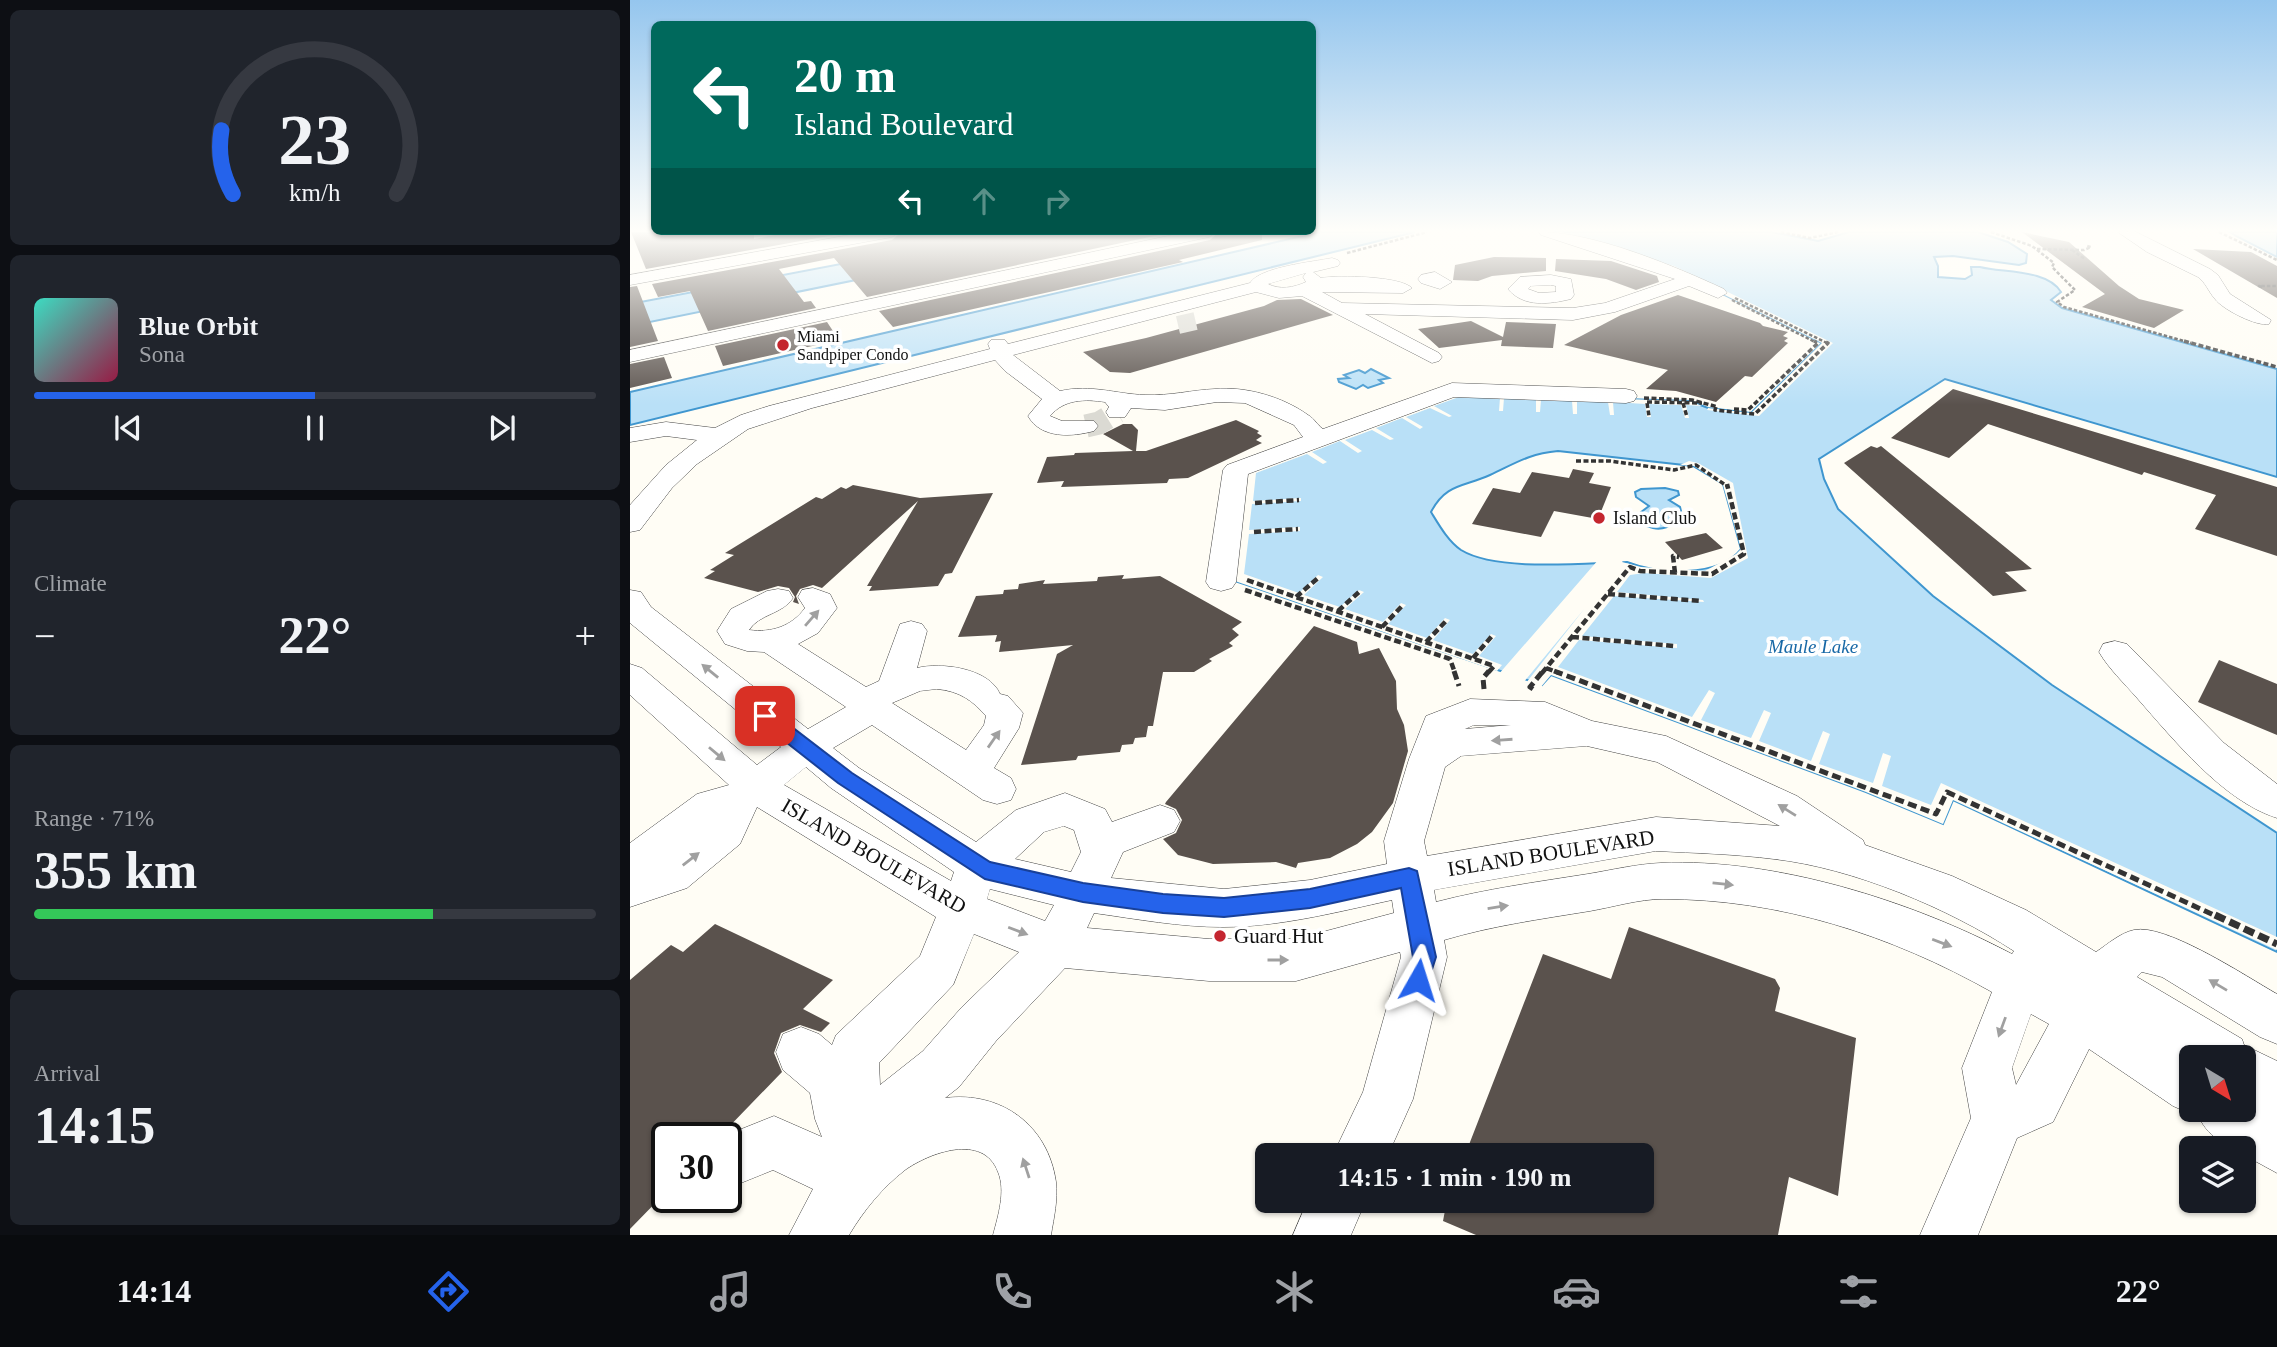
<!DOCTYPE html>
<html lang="en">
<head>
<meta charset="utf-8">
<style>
  :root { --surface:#171b24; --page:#20242c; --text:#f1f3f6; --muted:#9ea1a6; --line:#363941; --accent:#2563eb }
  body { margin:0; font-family:Georgia,serif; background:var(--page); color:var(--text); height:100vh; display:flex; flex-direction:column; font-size:26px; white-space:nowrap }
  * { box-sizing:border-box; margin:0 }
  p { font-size:23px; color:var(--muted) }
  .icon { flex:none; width:38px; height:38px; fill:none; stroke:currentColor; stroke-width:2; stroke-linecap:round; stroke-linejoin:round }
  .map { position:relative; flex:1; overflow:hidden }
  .sheet { display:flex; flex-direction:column; gap:10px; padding:10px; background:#0d0f14; width:630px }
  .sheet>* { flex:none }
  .banner { position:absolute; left:21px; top:21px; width:665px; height:214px; border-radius:10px; box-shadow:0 2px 5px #0004; background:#00695c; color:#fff; overflow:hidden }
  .needle { width:46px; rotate:142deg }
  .controls { position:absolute; left:1549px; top:1045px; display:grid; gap:14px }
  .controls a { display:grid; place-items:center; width:77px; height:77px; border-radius:10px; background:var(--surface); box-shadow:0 2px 5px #0004; font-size:35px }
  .speed { position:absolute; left:21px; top:1122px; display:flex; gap:14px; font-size:35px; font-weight:700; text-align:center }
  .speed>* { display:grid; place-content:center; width:91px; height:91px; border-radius:50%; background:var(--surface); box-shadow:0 2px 5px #0004; line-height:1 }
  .speed .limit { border:4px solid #111; border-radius:10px; background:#fff; color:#111 }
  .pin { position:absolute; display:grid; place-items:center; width:60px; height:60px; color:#fff; margin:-30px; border-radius:14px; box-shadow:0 4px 10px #0006 }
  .me { position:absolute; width:77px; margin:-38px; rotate:6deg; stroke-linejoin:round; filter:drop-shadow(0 0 5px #0008) }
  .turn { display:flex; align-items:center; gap:24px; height:147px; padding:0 28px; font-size:32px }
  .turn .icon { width:91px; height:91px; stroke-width:2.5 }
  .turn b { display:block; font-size:49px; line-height:60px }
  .lanes { display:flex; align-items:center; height:66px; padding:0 28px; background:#0003; justify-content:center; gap:35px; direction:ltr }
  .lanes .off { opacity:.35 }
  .big { font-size:52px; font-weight:700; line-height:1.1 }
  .sheet .widget { flex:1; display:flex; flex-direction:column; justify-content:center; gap:10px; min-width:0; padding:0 24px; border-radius:10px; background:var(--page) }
  .sheet .dial { align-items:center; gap:0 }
  .dial svg { height:182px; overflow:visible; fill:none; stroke:var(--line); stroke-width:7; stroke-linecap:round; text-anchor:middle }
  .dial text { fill:var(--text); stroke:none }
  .song { display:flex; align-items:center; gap:21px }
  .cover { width:84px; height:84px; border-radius:10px; background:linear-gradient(135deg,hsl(170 70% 55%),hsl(340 70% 35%)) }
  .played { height:7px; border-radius:4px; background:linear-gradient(90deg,var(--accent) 50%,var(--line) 50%) }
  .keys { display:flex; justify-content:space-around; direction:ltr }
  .heat { display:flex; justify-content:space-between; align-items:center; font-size:38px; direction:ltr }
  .charge { height:10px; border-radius:5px; background:linear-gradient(90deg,#34c759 71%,var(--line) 0) }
  .trip { position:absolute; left:625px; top:1143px; width:399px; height:70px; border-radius:10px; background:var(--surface); box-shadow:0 2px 5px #0004; font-weight:700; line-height:70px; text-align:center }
  .tabs { display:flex; height:112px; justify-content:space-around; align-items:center; background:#090b0e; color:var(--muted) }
  .tabs .icon { width:49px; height:49px }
  .tabs .active { color:var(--accent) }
  .tabs b { font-size:32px; color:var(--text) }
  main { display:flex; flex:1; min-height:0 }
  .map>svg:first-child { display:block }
</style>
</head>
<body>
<main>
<section class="sheet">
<div class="widget dial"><svg viewBox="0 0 100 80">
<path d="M14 69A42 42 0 1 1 86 69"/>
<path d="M14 69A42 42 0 0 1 9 41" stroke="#2563eb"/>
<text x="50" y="56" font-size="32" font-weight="700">23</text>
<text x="50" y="72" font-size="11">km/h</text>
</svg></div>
<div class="widget">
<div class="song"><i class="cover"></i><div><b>Blue Orbit</b><p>Sona</p></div></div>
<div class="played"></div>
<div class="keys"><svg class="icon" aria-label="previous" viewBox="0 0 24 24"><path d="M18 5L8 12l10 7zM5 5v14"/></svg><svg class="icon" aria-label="pause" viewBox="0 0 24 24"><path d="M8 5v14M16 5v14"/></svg><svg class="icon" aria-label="next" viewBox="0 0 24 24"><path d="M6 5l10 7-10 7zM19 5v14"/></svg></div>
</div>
<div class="widget"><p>Climate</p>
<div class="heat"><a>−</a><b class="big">22°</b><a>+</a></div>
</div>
<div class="widget"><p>Range · 71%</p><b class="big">355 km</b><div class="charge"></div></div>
<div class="widget"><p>Arrival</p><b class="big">14:15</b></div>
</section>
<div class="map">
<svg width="1647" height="1235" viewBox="0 0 1647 1235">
  <rect width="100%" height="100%" fill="#fffdf5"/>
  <path fill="#b9e0f7" stroke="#3f96cf" stroke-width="2" fill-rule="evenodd" d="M690,232H785L0,425V392Z
    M924,232H1141L1188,241L1219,232H1348L1378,242L1397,254L1396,263L1389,265L1323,256L1304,257L1308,266V277L1335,279L1342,275L1341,267H1350C1373,273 1417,269 1431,292L1421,300L1432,308L1647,369V477L1315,379L1189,459L1194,479L1208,509L1303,596L1422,685L1647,833V952L1323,800L1313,824L1236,792L921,675L912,685L602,580L616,473L826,394L1060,401L1078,408L1121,413L1192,343L1040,268ZM928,451L1063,466L1093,484L1111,549C1088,578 1028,574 997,562C954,563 867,572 831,550C818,541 809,525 801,512C816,483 834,487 860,475C886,463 898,454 928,451Z
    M1600,232H1647V257L1606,236Z
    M374,233L393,246L0,326V304Z
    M741,369L759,378L749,380L753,383L738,388L733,385L726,389L709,382L708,379L719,378L714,375L729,370L735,373Z
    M1035,488L1048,491L1049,495L1039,500L1050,507L1051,511L1041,516L1043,523C1032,533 1013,529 1006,516L1019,506L1006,497L1005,492L1011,489Z"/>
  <path fill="#fffdf5" d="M923,232H931L1044,266L1203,343L1129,416L1077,410L1078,408L1121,413L1192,343L1040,268Z
    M826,394L1060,401L1072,406L1056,405L1059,418H1055L1051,405L1019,404L1021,417H1017L1015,404L983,402L984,415H980L978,402L947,401V414H943L942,401L911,400L910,412H906V400L874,398L873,411H869L870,398L829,397L804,406L822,416L819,417L800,408L776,417L793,427L790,429L772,418L746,428L764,439L760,440L742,430L715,440L732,451L728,453L710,441L682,452L697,462L693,464L677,454L626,473L623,501L671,498V501L622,504L619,530L670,527V531L619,534L614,574L669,593L688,575L693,577L674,595L710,607L729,590L734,592L715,609L753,622L771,603L776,605L758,624L797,638L815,618L820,620L803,640L843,654L861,634L866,636L849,656L872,665L867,671L602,580L616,473Z
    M1059,461L1068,463L1103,483L1118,558L1081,578L1014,573L1000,575L987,592L1073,600L1074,602L984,596L952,636L1047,644V648L949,640L928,667L1062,717L1079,690L1085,693L1071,720L1121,738L1134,710L1141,713L1129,741L1181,761L1193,731L1200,734L1189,764L1243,783L1253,753L1261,756L1252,786L1301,805L1311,783L1647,937V950L1323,800L1313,824L1236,792L921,675L910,688L896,683L955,608L893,683L868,675L969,559H994L992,562L1011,567L1075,571L1106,554L1111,549L1093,485L1064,466L1050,465Z"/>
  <path fill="#5a524d" d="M1,232H124V239L162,232H220L16,269Z
    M272,232H543L237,297L204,258L149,269L174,302L181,301L186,308L78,331L60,291L28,297L22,284L262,240Z
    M589,232H632V240L549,260L553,262L263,327L249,311L580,240Z
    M1392,232L1439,242L1489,286L1509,299L1554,310L1524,328L1452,307L1475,294Z
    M1563,249L1621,252L1647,266V298Z
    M864,257L916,258V271L862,276L848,281L823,280L825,265Z
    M926,259L981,261L1027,276L1029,282L1006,290L976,279L925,271Z
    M7,286L28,341L0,347V287Z
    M1048,295L1130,323L1133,326L1158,332L1153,336L1158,338L1154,341L1158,343L1122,377L1115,376L1086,402L1046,391L1016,389L1038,370L934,345L991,315Z
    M671,299L703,315L500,373L480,372L453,352L516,338L634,306L647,300Z
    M841,321L873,337L876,322L926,324L923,348L871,346L872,340L809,348L788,329Z
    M197,322L209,340L93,366L85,346Z
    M34,357L42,378L0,388V364Z
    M1323,389L1647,487V556L1565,529L1586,495L1514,472L1512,475L1358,424L1319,458L1261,438Z
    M606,420L629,431L627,433L632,436L626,440L632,443L558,478L539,479L537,483L431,487L434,481L407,483L417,457L444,455L445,453L503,451L473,434L493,424H502L508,430L506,451H516Z
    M1241,446L1247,448L1251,446L1402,569L1375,572L1397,591L1363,596L1214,463Z
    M943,469L964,473L959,483L981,487L968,519L924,511L911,537L842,524L863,488L890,493L902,472L939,478Z
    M223,485L290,498L363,493L322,573L315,574L308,586L239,591L242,586H237L288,501L192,588L183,585L170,589L166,596L169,604L163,602L165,597L159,588L148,586L128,592L74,578L85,571L80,570L104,555L95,553L186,497L192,499L211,487L216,489Z
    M1076,533L1093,548L1052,560L1035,542Z
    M494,575L492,579L530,576L612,622L602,629L609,635L599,643L603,646L579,659L582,661L564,672H533L523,726H518L516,737L505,738L503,744L492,745L490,752L448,756L446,760L391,765L427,654L443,645L369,652L371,641L365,642L367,635L328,637L346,596L373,594L374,590L388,589L389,584L415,580L413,584L467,581L468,577Z
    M684,626L727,642L729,654L749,648L766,681L767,709L774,725L778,751L763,803L742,832L727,844L700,858L668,863L666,868L646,862L583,864L548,855L533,839L546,833L552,820L546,809L535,804L536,802Z
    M1589,660L1647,684V735L1568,702Z
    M85,924L203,980L173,1009L200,1023L191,1032L170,1025L151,1033L144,1053L152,1072L92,1134L87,1138H37V1191L0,1229V980L41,945L53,952Z
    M999,927L1145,979L1150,988L1145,1011L1226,1038L1208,1196L1159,1177L1148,1235H846L813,1221L817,1200H1012V1155H835L913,954L981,979Z"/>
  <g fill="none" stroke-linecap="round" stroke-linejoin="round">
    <path stroke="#dbdad3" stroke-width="18" stroke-dasharray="18 9" stroke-linecap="butt" d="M548,325L574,319"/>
    <path stroke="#dbdad3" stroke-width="23" stroke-dasharray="23 11" stroke-linecap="butt" d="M456,426L469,423L487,412"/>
    <defs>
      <path id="minor" d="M236,232H269L262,237L0,285V275Z
        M557,232H586L579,237L0,362V350Z
        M909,232C964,232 1044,266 1094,289L1097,293L1088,298L1059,286L985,312L943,320L735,314L809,353L812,357L809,361L802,363L672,296L649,298L626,292L383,355L430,391C461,384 486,394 515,395C540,396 562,390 585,389C616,386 653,397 678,415C685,419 687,425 693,429L822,383L996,389L1004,391L1007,396L1004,401L996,403L824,397L618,474L606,582L602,588L591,591L580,588L576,582L593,470L597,465L673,437L664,425L615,403L587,402L535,410L501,408L495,417H479L476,412L479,407L475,402C455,399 434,399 420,416L432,421H464L468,426L464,431C442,437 411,439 398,416L412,399L375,371L365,360L182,408L118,429L67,464L42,488L10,530L0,532V505L36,465L67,440L36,436L0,442V428L36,422L85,428L111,415L139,406L360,349L358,344L361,340H375L378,344L620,283C630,267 682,262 702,258L708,260L710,263L708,266L683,272L691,278C709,275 770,276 782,288L773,293L692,292L712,303L943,308L975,303L1045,279L911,235ZM676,273L673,277L676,282C663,288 650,290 638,284Z
        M1488,232H1506L1580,269L1588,275L1600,294L1641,320L1639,324C1627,327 1592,309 1585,299C1578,291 1576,283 1568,277L1517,252Z
        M805,272L822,282L810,289L791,283L788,279L791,275Z
        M921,275L941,279L944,295L941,299C920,304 894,308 878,289L890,277ZM921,285L926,286V292L909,293L898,289L901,286Z
        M183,588L200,594L207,608L188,633L168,644L236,687L249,681L270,624L281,621L292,624L297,631L287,668C311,662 359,668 370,694L378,696L393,713L389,728L364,768L381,778L386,789L381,800L367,804L353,800L242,725L203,748L229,768L346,842L386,810L435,793L475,809L482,822L530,805L544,810L550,821L544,832L493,852L481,878L594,889L680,880L757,864L754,841L779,759L796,716L840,699L915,702L962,721L1036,736L1167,796L1233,840L1235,845L1322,876L1396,910L1466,952C1478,944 1490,933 1504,930C1536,923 1617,977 1647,994V1044L1630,1037L1532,977L1512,972L1507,977L1612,1039L1614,1045L1647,1061V1173L1614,1155V1148C1591,1148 1574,1131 1566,1111L1561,1114L1543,1106L1459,1049L1423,1122L1387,1138L1348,1235H1290L1341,1118L1332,1068L1362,992C1261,935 1150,899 1033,899C1009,899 983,907 960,911C911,919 861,926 814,940L817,957L783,1099L758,1155H703L733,1092L771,957L770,952L666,981H579L435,968L366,1041L329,1087L315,1098C371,1091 418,1125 426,1182C428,1200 424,1217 421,1235H363C368,1216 376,1191 368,1172C353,1132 299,1153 275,1170C252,1188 234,1210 219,1235H159L183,1189L143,1170L96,1189V1138H89L144,1116L192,1137L185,1119L180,1093L153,1070L146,1052L153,1034L171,1027L189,1034L202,1045L206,1035L290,956L306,917L127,807L110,844L57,888L0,907V843L67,794L99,785L0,695V664L12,668L127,765L151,747L0,623V590L11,592L21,607L178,729L216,707L134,652L117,651L95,644L87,631L101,609L137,591L148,589L159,591L163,598C153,614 129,614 119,630C142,633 162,626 175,608L168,597L172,590ZM307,689C330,691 343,701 356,716L354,725L336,750L262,703L290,691ZM844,725H881L835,729ZM957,746L1027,762L1150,826L1026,817L797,856L794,841L815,767L831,756ZM176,767L201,788L324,872L321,881L154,785ZM434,826L444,830L451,852L441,872L385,859L414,832ZM1026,851C1065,853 1105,854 1144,859C1223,868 1318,908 1384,951L1382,954C1282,901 1145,858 1031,863C1007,864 982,870 958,874C907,882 856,889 806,902L804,890ZM360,889L424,905L415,921L357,899ZM762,900L764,913L666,939H579L457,928L464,913C507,919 550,927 593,927C649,927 707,912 762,900ZM344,934L389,952L332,1007L293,1051L250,1085L249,1063L323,985ZM1401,1014L1419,1024L1386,1085L1382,1068ZM1561,1057H1614V1110H1561Z
        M1485,641L1497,644L1594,743L1647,784V818C1593,801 1544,740 1507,698C1494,683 1479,669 1469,652L1473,644Z
        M678,1200H736L721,1235H663Z"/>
    </defs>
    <use href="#minor" stroke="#444" stroke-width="1"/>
    <path stroke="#333" stroke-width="2.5" stroke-dasharray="3.5 2" stroke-linecap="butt" d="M1151,232L1180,238L1208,232
      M1361,232L1402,246L1424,263L1422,267L1445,290L1427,302L1434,307L1561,343
      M1589,232L1647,260
      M1407,249L1454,250L1461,247L1457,246
      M1442,250L1455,259
      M717,253L797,232
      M1632,287L1629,286H1647
      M1105,298L1197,343
      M1102,300L1187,343"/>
    <path stroke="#333" stroke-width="3.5" stroke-dasharray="5 2.5" stroke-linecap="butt" d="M1554,341L1647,367
      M1014,398L1062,400L1088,407
      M1017,402L1072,403
      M1017,403L1019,416
      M1053,403L1057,417
      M1086,407L1085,410L1125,414L1198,343L1194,341
      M1104,409L1118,410L1188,343L1184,341
      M946,461H980L1044,470L1066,465L1097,486"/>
    <path stroke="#333" stroke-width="4.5" stroke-dasharray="7 3.5" stroke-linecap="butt" d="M625,503L669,500
      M624,532L668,529
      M1045,573L1043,556L1049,557
      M617,580L864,666L858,673
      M615,590L820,659L825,673
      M978,594L1071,601
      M666,597L688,578
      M708,611L729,592
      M752,627L772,606
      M942,637L1044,646
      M796,642L816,621
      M843,658L862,636
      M916,668L929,673
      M912,673L1000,567L1010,571L1082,574L1114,554L1097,484"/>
    <path stroke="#333" stroke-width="5" stroke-dasharray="9 4.5" stroke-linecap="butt" d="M824,671L829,686
      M924,671L1306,814L1317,792L1588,917
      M854,689L853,678L859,671
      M903,689L900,687L913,671"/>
    <path stroke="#333" stroke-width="7" stroke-dasharray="11 5" stroke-linecap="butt" d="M1585,915L1647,944"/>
    <use href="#minor" fill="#fff" fill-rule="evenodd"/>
  </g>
  <defs><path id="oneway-solid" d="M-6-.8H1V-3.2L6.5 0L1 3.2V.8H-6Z" transform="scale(1.75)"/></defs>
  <g fill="#a0a0a0">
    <use href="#oneway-solid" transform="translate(182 618) rotate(-49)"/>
    <use href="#oneway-solid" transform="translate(80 671) rotate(-141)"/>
    <use href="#oneway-solid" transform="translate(364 739) rotate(-55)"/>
    <use href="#oneway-solid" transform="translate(872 740) rotate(176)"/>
    <use href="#oneway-solid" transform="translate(87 754) rotate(40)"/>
    <use href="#oneway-solid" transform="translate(1157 810) rotate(-148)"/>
    <use href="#oneway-solid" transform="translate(61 859) rotate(-38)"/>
    <use href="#oneway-solid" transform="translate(1093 884) rotate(6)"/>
    <use href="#oneway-solid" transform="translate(868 907) rotate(-9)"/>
    <use href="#oneway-solid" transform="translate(388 931) rotate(21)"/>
    <use href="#oneway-solid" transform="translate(1312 943) rotate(21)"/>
    <use href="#oneway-solid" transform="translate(648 960)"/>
    <use href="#oneway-solid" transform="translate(1588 985) rotate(-149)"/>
    <use href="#oneway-solid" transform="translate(1372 1027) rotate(110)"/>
    <use href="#oneway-solid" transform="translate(396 1168) rotate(-108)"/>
  </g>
  <linearGradient id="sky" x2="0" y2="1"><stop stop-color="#95c6ee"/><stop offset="0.57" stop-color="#fffefa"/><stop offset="1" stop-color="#fffefa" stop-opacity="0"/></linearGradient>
  <rect width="1647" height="405" fill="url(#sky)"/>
  <path fill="#2563eb" stroke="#184099" stroke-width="2" d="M135,709L141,711L222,773L360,862L453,883L533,894L594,898L680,889L779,868L787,871L806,957L796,988L788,991L779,988L776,980L783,957L771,888L680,908L594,917L533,913L453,902L355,879L208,783L128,720L126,716L128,711Z"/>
  <g fill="#c4262e" stroke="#fff" stroke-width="2.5">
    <circle cx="153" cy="345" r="7"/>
    <circle cx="969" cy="518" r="7"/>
    <circle cx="590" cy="936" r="7"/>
  </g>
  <g text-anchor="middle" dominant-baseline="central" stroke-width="7" stroke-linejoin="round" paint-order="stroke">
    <g font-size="16" fill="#111" stroke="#fff" text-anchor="start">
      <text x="167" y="336">Miami<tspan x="167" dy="18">Sandpiper Condo</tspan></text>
    </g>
    <g font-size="18" fill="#111" stroke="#fff" text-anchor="start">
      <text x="983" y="518">Island Club</text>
    </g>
    <g font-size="19" font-style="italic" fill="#1768a6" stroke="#fff">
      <text x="1183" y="646">Maule Lake</text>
    </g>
    <g font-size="21" fill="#111" stroke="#fff">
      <text transform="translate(921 853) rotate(-9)">ISLAND BOULEVARD</text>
      <text transform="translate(244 856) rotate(30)">ISLAND BOULEVARD</text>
    </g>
    <g font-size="21" fill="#111" stroke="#fff" text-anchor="start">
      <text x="604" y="936">Guard Hut</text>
    </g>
  </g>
</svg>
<div class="controls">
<a><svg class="needle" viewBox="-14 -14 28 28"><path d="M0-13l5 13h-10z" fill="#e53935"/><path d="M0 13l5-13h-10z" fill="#9ea1a6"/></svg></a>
<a><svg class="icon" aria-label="layers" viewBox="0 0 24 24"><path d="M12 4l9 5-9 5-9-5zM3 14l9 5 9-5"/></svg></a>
</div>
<div class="speed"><div class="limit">30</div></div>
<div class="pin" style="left:135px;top:716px;background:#d93025"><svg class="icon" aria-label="arrive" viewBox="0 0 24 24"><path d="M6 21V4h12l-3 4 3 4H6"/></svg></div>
<svg class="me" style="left:788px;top:980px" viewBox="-20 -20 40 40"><path d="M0-17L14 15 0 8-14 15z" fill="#2563eb" stroke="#fff" stroke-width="4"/></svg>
<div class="trip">14:15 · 1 min · 190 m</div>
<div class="banner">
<div class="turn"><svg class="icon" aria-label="left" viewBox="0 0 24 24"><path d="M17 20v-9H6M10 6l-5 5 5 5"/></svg><div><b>20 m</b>Island Boulevard</div></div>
<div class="lanes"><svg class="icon" aria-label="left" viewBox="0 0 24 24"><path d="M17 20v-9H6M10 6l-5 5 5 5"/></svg><svg class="icon off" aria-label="ahead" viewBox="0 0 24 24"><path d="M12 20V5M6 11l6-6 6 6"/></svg><svg class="icon off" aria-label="right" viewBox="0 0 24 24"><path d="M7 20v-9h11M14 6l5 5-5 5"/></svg></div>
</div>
</div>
</main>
<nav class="tabs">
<b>14:14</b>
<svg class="icon active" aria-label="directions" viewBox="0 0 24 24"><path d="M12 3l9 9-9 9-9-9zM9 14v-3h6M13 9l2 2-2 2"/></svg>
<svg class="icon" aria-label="music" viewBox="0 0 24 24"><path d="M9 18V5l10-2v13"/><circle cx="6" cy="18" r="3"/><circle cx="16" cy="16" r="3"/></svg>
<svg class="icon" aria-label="phone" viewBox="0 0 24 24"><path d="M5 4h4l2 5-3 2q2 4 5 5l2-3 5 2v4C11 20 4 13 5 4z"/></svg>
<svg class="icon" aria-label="climate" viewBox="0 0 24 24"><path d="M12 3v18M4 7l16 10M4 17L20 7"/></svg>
<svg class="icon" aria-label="car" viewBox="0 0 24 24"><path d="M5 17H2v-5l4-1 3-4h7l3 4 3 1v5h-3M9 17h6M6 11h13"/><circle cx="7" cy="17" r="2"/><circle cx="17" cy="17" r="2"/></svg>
<svg class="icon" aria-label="filters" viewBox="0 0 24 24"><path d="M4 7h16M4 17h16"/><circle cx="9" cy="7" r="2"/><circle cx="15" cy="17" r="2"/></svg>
<b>22°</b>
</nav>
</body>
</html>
